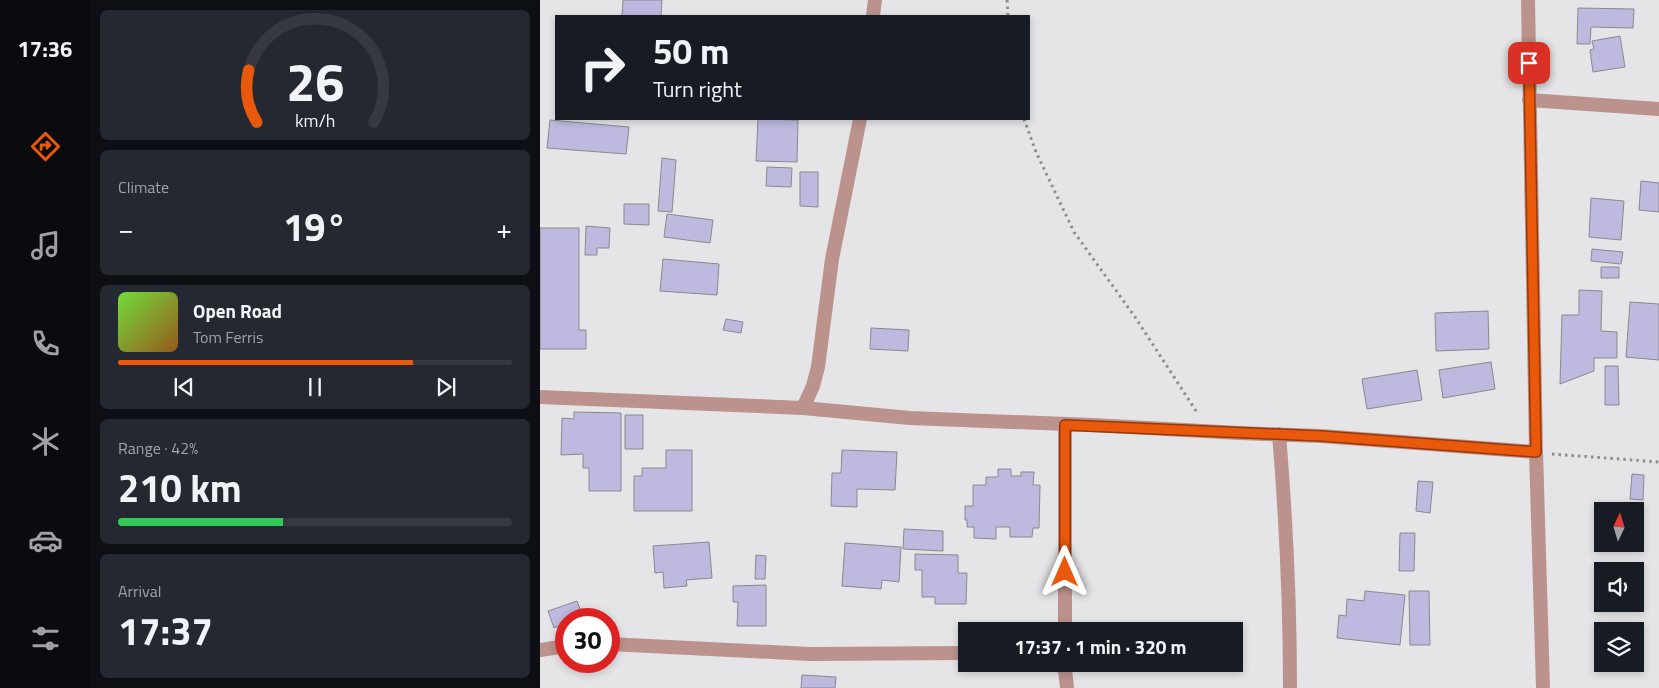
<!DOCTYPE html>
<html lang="en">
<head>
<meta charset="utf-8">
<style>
  :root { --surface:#171b24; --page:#242831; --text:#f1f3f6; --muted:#9ea1a6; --line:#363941; --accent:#ea580c }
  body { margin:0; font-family:"Titillium Web",sans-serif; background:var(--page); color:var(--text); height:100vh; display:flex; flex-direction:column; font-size:19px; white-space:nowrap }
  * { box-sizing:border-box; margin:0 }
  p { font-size:16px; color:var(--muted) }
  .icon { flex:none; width:28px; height:28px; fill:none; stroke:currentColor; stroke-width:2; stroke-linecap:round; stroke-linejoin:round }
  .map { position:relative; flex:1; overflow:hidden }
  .details { display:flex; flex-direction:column; gap:10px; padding:10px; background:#0d0f14; width:450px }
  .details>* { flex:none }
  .top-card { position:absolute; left:15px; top:15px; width:475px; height:105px; border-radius:0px; box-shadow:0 2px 8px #0003; background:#171b24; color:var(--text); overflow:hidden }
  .needle { width:32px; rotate:4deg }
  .fabs { position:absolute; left:1054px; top:502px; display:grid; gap:10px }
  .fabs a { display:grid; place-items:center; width:50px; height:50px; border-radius:0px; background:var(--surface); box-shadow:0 2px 8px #0003; font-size:25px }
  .speed { position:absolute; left:15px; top:608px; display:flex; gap:10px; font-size:25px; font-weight:700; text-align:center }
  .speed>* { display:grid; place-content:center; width:65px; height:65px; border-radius:50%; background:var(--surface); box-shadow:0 2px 8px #0003; line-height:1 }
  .speed .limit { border:8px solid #d22; background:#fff; color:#111 }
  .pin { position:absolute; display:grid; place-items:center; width:42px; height:42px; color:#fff; margin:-21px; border-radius:10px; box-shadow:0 2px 8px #0006 }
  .me { position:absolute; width:55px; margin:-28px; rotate:0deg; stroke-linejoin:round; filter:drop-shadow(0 0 4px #0008) }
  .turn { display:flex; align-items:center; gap:18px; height:105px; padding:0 15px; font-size:22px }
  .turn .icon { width:65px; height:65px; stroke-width:2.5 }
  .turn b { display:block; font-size:35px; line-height:42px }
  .big { font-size:38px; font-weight:700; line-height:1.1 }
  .details .widget { flex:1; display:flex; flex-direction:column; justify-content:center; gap:8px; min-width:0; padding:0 18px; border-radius:8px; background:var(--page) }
  .details .dial { align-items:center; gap:0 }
  .dial svg { height:130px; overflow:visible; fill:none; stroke:var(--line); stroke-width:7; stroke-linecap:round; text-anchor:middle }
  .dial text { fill:var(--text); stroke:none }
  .song { display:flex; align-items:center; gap:15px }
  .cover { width:60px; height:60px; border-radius:8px; background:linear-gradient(135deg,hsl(100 70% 55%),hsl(30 70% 35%)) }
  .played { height:5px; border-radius:2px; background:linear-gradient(90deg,var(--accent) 75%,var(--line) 75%) }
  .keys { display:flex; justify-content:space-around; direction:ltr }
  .heat { display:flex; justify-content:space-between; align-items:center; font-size:28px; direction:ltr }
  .charge { height:8px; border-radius:4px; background:linear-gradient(90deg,#34c759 42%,var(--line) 0) }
  .trip { position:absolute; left:418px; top:622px; width:285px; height:50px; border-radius:0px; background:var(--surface); box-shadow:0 2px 8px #0003; font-weight:700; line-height:50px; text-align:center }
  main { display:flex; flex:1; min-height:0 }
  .dock { display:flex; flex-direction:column; width:90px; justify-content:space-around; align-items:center; background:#090b0e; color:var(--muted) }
  .dock .icon { width:35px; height:35px }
  .dock .active { color:var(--accent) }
  .dock b { font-size:22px; color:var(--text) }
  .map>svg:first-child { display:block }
</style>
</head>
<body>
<main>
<nav class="dock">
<b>17:36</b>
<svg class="icon active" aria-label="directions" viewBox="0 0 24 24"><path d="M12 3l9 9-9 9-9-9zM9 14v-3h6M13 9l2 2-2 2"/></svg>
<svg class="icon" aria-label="music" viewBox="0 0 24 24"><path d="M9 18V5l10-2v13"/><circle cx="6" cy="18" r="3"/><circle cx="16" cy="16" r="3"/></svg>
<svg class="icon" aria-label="phone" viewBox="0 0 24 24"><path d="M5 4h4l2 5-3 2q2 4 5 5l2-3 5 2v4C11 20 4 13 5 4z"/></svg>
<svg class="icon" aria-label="climate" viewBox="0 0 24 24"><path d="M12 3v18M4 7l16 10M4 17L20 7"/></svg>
<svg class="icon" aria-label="car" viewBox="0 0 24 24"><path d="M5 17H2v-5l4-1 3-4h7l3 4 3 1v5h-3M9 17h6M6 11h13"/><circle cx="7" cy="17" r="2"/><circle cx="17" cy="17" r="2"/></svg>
<svg class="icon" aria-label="filters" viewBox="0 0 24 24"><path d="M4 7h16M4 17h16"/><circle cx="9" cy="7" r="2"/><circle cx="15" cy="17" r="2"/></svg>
</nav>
<section class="details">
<div class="widget dial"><svg viewBox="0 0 100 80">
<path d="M14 69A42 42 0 1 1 86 69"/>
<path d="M14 69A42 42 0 0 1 9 37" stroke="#ea580c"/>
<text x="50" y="56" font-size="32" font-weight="700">26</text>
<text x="50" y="72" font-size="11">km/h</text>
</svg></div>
<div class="widget"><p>Climate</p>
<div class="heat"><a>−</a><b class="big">19°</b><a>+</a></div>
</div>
<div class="widget">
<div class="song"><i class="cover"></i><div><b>Open Road</b><p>Tom Ferris</p></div></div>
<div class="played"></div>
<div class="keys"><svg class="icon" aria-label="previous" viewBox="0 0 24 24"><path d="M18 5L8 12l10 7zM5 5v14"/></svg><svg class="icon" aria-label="pause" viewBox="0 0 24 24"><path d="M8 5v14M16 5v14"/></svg><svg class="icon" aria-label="next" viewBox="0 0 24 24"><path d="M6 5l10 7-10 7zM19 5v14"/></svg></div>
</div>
<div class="widget"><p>Range · 42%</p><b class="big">210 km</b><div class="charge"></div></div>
<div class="widget"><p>Arrival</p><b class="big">17:37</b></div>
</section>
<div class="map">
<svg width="1119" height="688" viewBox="0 0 1119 688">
  <rect width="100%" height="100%" fill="#e5e5e8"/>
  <path fill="#beb9df" stroke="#89898c" d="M83,0H122L121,16H82Z
    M1038,8L1094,9L1093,28L1051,27L1050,44H1037Z
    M1080,36L1085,67L1053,72L1050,50L1054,49L1052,41Z
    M218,119L258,120L257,162L216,161Z
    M10,120L89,127L86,154L7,148Z
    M122,158L136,160L132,212L118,211Z
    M227,167L252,168L251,187L226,186Z
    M260,172H278V207L260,206Z
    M1101,181L1119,183V212L1099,210Z
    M1051,198L1084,201L1081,240L1049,237Z
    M84,204H109V225L84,224Z
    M127,214L173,220L170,243L124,237Z
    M46,226L70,228L69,248H57V255H45Z
    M0,228H39V330H46V349H0Z
    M1052,249L1083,252L1081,264L1051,261Z
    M123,259L179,264L177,295L120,291Z
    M1061,267H1079V278H1061Z
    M1039,290L1062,291L1061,331L1077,332V358H1054V371L1020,384L1022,315H1039Z
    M1090,302L1119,304V360L1086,357Z
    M948,311L949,349L896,351L895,313Z
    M186,319L203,322L201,333L183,330Z
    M331,328L369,330L368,351L330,349Z
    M951,362L955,389L903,398L899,370Z
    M1065,366H1078L1079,405H1065Z
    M877,370L882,400L827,409L822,379Z
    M34,412L81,413V491H49V468H43V454L21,455L22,418L34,419Z
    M85,415H103V449H85Z
    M126,450H152V511H94V476H102V468H126Z
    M302,450L357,452L355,490L317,489V507L291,506L292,473H301Z
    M458,469H471V476H481V472H494L493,485H500L499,528H493L492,537H470V527H456V539L434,538V527H427V520H425V506H433V485H446V477H458Z
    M1092,474L1104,475L1103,500L1090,499Z
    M878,481L893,482L890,513L876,511Z
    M364,529L403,531V551L363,549Z
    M860,533H875L874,571H859Z
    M169,542L172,578L146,580L147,586L124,588L123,572L115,573L113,546Z
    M305,543L361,547L359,582L342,580L341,589L302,586Z
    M375,554L418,555V573H427L426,604H395V597H382V570H375Z
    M216,555L226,556L225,579H215Z
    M226,585V626H197L198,602H193V586Z
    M825,591L865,595L860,645L797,638L799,615L806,616L807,599L824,601Z
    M869,591H889L890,645H870Z
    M37,601L43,617L26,619V623L14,628L8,611Z
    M262,675L296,677L295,688H261Z"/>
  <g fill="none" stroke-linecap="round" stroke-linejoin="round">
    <path stroke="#8e8e90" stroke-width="3" stroke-dasharray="2.5 4" stroke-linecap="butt" d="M467,0L468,16
      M484,119L496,152L534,232L595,317L658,414
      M1012,454L1119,462"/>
    <path stroke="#bc928c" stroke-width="14" d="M988,0L996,452L1003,688
      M333,16L335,0
      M989,100L1119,109
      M0,397L263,408L370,418L553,425L699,433L781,436L996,452
      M263,408L273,386L278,367L292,259L320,119
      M739,434C746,519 750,603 750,688
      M525,631V425
      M69,644L270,654L426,653
      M0,650L26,646
      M518,664L525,669L527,688"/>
  </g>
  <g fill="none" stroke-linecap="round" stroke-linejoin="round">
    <defs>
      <path id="route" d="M525,572V425L781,436L996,452L989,63"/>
    </defs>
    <use href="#route" stroke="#983908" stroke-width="12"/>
    <use href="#route" stroke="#ea580c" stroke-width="9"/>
  </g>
</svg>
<div class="fabs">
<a><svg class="needle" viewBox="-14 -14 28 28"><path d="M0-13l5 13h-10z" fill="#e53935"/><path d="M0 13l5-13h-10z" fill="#9ea1a6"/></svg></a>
<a><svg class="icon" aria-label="sound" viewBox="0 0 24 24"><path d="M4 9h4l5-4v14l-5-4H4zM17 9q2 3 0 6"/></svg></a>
<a><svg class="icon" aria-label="layers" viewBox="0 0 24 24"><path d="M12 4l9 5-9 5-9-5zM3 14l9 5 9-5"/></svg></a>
</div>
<div class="speed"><div class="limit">30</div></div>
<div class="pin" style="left:989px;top:63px;background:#d93025"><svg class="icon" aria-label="arrive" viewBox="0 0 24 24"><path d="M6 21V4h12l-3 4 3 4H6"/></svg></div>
<svg class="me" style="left:525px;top:572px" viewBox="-20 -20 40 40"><path d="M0-17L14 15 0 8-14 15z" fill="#ea580c" stroke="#fff" stroke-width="4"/></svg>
<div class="trip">17:37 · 1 min · 320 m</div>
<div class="top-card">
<div class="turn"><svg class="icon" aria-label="right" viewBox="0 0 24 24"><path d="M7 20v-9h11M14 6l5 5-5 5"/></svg><div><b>50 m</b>Turn right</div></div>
</div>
</div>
</main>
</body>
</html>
